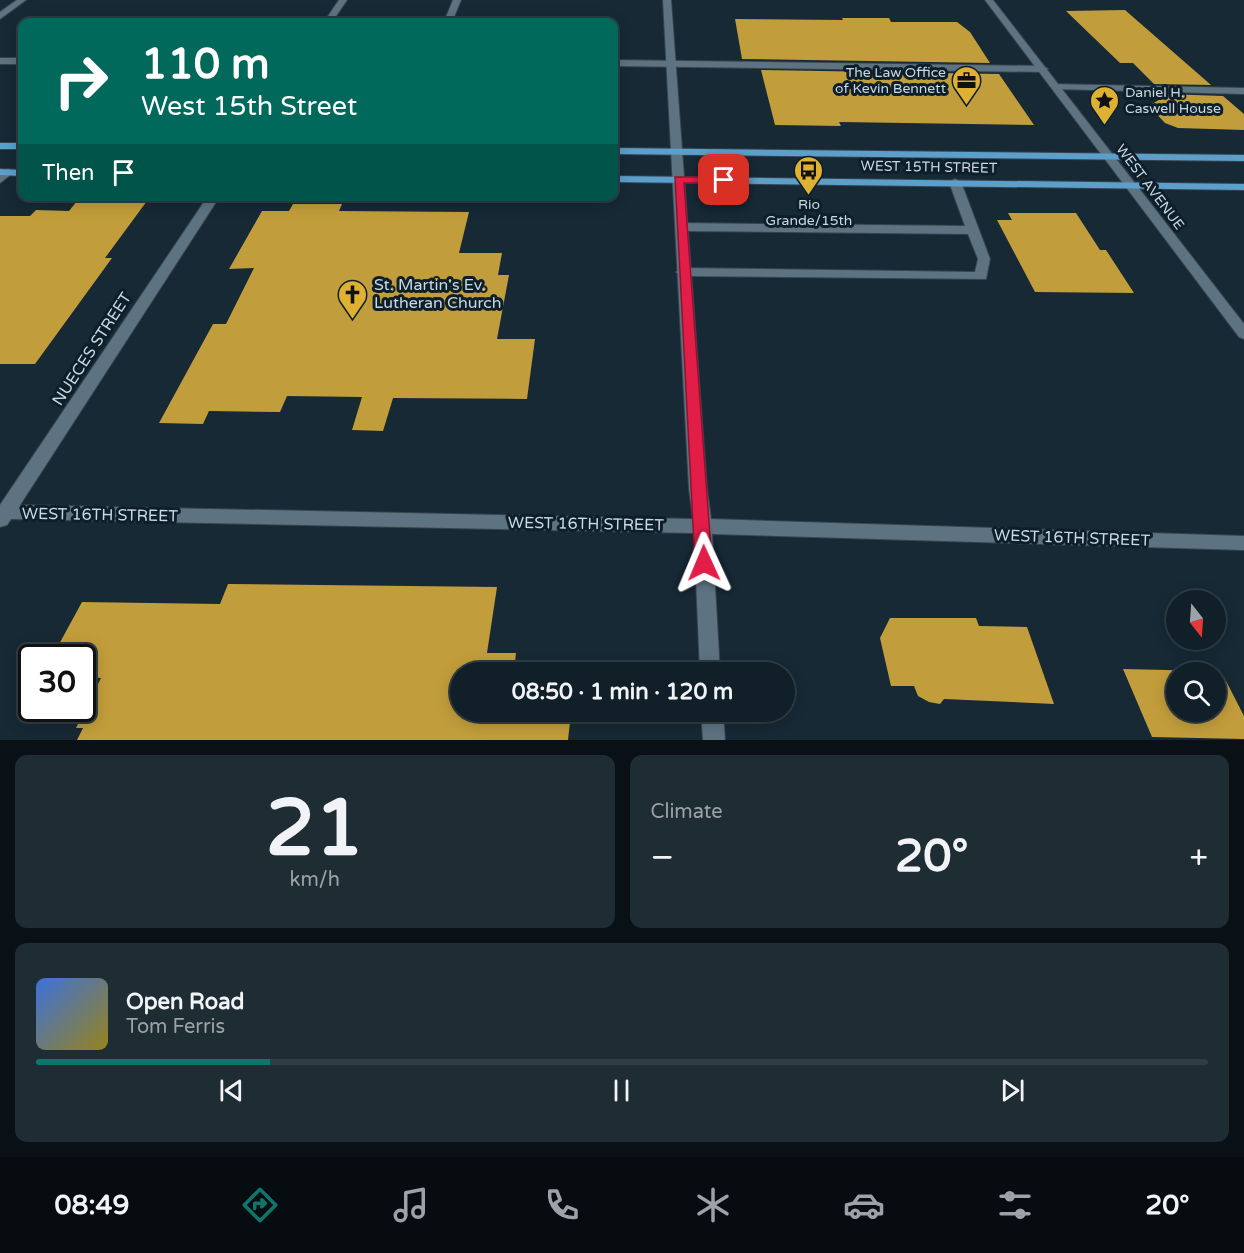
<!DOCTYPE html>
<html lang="en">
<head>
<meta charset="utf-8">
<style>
  :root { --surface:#101f28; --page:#1e2c34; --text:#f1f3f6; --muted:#9ca2a8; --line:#303d45; --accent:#0f766e }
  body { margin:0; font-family:"Varela Round",sans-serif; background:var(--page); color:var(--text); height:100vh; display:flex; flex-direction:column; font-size:22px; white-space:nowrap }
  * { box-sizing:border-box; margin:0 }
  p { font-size:20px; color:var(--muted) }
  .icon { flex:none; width:33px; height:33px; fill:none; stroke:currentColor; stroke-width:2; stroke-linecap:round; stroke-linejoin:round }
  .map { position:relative; height:740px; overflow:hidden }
  .panel { display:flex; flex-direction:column; gap:15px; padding:15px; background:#091116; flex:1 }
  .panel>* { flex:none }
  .guide { position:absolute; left:18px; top:18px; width:600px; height:183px; border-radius:12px; box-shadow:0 3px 15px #0003,0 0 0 2px var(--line); background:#00695c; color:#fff; overflow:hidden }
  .needle { width:39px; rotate:163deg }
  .controls { position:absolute; left:1166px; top:590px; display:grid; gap:12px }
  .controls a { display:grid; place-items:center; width:60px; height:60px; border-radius:50%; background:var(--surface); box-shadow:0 3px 15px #0003,0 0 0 2px var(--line); font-size:30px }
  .speed { position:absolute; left:18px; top:644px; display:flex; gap:12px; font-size:30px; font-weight:700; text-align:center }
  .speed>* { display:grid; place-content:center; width:78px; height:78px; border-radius:50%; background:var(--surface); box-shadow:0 3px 15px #0003,0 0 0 2px var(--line); line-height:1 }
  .speed .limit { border:3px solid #111; border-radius:9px; background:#fff; color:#111 }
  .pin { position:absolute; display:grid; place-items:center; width:51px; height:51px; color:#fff; margin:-26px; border-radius:12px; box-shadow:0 3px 9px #0006 }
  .me { position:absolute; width:66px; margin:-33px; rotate:359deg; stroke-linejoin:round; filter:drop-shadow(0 0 4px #0008) }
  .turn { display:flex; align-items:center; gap:21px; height:126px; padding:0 24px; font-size:27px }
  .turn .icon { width:78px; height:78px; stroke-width:2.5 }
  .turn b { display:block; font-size:42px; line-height:51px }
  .then { display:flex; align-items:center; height:57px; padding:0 24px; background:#0003; gap:12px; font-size:22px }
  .big { font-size:45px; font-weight:700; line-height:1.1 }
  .panel .widget { flex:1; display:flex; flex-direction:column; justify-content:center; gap:9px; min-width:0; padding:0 21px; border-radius:12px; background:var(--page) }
  .panel .dial { align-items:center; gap:0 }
  .dial b { font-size:78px; line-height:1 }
  .song { display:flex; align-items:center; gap:18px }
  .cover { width:72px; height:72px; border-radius:9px; background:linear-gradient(135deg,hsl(220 70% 55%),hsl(50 70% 35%)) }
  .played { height:6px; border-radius:3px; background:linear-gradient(90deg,var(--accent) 20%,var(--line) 20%) }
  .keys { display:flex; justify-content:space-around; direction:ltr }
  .heat { display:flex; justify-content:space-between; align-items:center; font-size:33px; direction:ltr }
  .panel .tiles { flex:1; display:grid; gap:15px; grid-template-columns:1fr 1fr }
  .widget:last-child { grid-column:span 2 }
  .trip { position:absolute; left:450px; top:662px; width:345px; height:60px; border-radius:30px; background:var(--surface); box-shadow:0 3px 15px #0003,0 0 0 2px var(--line); font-weight:700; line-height:60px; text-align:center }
  .menu { display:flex; height:96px; justify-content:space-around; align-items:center; background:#060c10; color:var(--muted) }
  .menu .icon { width:42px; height:42px }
  .menu .selected { color:var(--accent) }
  .menu b { font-size:27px; color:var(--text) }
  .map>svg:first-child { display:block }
</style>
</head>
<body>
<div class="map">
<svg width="1244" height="740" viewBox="0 0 1244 740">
  <rect width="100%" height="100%" fill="#162935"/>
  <path fill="#c29d3b" d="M1125,10L1211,85L1154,84L1133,63H1120L1066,11Z
    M842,18H889L891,22H957L970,32L990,63L742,59L735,19L843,20Z
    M761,70L999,74L1034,125L839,122L841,126L775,125Z
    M1164,94L1223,96L1244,114V130L1178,128L1165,123L1149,106L1165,96Z
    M77,201H147L105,258H112L35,364H0V216H30L36,210L69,211Z
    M293,204H342L339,211L469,212L459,253H502L498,275H509L497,339H535L527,399L393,398L383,431L352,430L362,397L287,396L280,412L209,411L203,424L159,423L213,324H226L254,268L229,269L262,211H289Z
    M1008,213H1076L1100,250H1106L1134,293L1035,292L997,220H1012Z
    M228,584L497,587L487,653H516L514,672H460V711L571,713L568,740H77L83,728H76L101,678L82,677V657H52L82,602L220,604Z
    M890,618H976L979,626L1027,627L1054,704L944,699L940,704L929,702L918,696L914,686H891L880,638Z
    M1123,669L1210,671L1176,672V711H1215V676L1224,677L1244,716V739L1152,737Z"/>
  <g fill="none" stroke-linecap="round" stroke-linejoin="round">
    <defs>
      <path id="service" d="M453,0H461L452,22H444Z
        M0,58H22V64H0Z
        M614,60L1043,66L1048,69L1043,72L614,66Z
        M1052,84L1244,88V94L1055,89L1050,86Z
        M8,169L14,172L0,183V174Z
        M955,179L961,182L990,259L986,279L683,276L676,272L683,268L975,272L978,259L968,234L681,231L675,227L681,223L965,226L949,182Z"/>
      <path id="minor" d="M17,0H26L0,19V12Z
        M339,0H347L332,22H324Z
        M663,0H671L707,489L711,519L1244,536V550L712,534L720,672H700L694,533L11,519L7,525L0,527V505L208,196H220L20,505L693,519L689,489Z
        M985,0H993L1244,324V339L1239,337Z
        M701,711H723L725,740H703Z"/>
      <path id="primary" d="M0,143H22V149H0Z
        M614,148L1244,155V161L614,154Z
        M0,169L22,170V176L0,175Z
        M614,176L1244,184V190L614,182Z"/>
    </defs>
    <use href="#service" stroke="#37444f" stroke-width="2"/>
    <use href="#minor" stroke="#37444f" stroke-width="2"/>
    <use href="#primary" stroke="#37444f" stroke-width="2"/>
    <use href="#service" fill="#5e7381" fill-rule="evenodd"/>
    <use href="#minor" fill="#5e7381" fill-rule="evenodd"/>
    <use href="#primary" fill="#5b9fca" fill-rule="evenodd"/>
  </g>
  <path fill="#e11d48" stroke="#92132f" stroke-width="1.5" d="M675,177H724L729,180L724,183H684L712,563L710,568H698L695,563Z"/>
  <defs>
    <symbol id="office-pin" viewBox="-11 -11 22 30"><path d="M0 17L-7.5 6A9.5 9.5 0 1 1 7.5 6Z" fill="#deb133" stroke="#0d1f2b"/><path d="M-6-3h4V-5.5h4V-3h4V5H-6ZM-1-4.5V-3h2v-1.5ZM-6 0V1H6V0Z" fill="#111"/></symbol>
    <symbol id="sight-pin" viewBox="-11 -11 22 30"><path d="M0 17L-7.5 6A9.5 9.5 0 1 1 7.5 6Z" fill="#deb133" stroke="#0d1f2b"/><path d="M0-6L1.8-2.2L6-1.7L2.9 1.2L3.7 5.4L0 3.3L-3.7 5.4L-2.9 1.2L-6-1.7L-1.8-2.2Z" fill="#111"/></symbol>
    <symbol id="bus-pin" viewBox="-11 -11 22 30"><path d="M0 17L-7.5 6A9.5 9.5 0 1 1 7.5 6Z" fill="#deb133" stroke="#0d1f2b"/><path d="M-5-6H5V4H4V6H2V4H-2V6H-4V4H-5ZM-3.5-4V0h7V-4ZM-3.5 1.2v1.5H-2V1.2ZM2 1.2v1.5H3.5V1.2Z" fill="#111"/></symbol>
    <symbol id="church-pin" viewBox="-11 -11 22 30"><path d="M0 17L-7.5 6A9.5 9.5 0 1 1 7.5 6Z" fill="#deb133" stroke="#0d1f2b"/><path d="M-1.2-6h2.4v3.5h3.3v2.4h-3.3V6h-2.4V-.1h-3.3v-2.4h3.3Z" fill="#111"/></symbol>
  </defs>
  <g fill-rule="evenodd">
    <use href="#office-pin" x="950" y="64" width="33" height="45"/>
    <use href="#sight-pin" x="1088" y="84" width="33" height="45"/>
    <use href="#bus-pin" x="792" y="154" width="33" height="45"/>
    <use href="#church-pin" x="336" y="278" width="33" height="45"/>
  </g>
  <g text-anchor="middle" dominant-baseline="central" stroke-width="6" stroke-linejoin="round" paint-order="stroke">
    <g font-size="14" fill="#ccd7df" stroke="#0d1f2b" text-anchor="end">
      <text x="946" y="72">The Law Office<tspan x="946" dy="16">of Kevin Bennett</tspan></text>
      <text x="1125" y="92" text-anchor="start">Daniel H.<tspan x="1125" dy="16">Caswell House</tspan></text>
      <text x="809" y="204" text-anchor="middle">Rio<tspan x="809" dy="16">Grande/15th</tspan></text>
    </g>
    <g font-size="14" fill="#ccd7df" stroke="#0d1f2b">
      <text transform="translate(929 167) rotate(1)">WEST 15TH STREET</text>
      <text transform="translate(1150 187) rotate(53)">WEST AVENUE</text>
    </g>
    <g font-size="16" fill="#ccd7df" stroke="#0d1f2b" text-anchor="start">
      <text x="374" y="285">St. Martin's Ev.<tspan x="374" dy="18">Lutheran Church</tspan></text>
    </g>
    <g font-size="16" fill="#ccd7df" stroke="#0d1f2b">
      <text transform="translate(92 349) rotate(-57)">NUECES STREET</text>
      <text transform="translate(100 515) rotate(1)">WEST 16TH STREET</text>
      <text transform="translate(586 524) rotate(1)">WEST 16TH STREET</text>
      <text transform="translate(1072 538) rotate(2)">WEST 16TH STREET</text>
    </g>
  </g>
</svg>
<div class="controls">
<a><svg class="needle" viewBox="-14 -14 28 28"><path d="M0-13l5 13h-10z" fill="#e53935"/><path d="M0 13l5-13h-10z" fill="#9ca2a8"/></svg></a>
<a><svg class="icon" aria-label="search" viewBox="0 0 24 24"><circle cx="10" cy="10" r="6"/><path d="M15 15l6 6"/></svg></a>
</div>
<div class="speed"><div class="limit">30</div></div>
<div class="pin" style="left:724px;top:180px;background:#d93025"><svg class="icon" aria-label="arrive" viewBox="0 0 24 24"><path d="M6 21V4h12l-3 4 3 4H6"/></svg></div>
<svg class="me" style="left:704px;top:563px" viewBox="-20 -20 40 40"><path d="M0-17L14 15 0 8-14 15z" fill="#e11d48" stroke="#fff" stroke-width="4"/></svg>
<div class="trip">08:50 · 1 min · 120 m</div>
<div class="guide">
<div class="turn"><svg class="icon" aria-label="right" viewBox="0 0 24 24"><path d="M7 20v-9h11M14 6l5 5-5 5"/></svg><div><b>110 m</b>West 15th Street</div></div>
<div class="then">Then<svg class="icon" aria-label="arrive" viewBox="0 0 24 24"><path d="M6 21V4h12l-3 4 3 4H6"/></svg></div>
</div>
</div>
<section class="panel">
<div class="tiles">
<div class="widget dial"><b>21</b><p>km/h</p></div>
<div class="widget"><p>Climate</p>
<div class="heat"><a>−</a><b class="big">20°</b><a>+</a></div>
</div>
<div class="widget">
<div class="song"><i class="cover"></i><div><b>Open Road</b><p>Tom Ferris</p></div></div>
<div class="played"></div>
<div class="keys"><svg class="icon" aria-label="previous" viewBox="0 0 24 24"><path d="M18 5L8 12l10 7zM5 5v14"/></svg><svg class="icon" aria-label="pause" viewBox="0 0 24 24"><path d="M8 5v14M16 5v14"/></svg><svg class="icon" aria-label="next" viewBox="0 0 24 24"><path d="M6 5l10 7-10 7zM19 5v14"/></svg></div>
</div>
</div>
</section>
<nav class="menu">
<b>08:49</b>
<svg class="icon selected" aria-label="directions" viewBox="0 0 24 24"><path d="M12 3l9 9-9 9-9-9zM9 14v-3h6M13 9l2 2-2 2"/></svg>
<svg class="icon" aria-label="music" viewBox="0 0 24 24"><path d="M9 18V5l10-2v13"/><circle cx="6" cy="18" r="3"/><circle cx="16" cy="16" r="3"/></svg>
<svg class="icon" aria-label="phone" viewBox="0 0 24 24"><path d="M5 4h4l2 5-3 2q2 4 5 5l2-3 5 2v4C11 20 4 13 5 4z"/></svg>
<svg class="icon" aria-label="climate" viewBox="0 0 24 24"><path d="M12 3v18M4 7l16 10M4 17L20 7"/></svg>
<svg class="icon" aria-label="car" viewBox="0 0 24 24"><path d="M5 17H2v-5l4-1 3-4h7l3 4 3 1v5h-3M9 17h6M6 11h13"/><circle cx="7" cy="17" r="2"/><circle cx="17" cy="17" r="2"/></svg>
<svg class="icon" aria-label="filters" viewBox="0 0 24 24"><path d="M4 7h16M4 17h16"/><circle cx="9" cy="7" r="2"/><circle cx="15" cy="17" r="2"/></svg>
<b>20°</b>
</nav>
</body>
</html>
